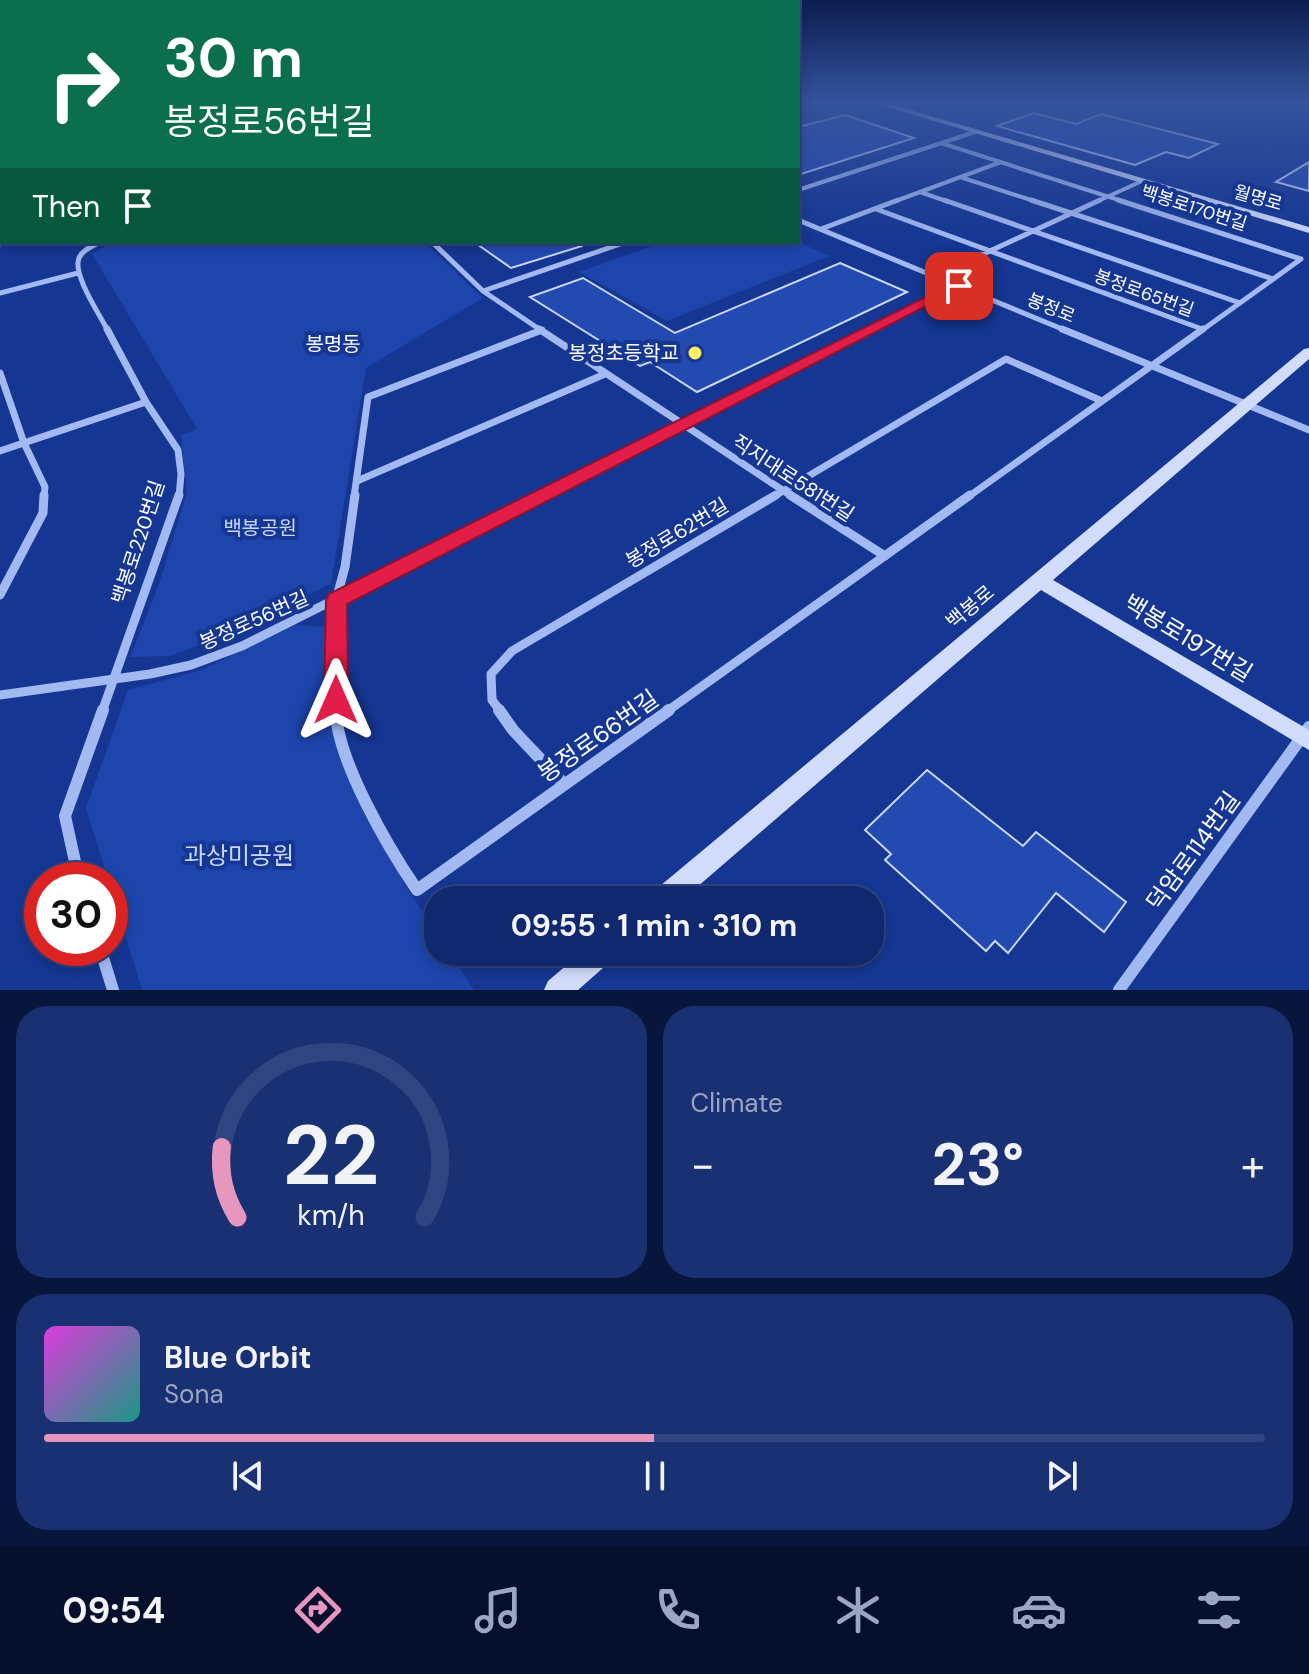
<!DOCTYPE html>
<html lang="en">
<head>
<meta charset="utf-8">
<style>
  :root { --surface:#10286e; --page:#193073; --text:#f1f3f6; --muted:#9ca6c2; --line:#304481; --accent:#e797bd }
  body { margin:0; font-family:"DM Sans","Noto Sans KR",sans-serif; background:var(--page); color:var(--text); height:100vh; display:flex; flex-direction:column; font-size:30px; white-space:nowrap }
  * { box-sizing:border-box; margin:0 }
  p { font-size:26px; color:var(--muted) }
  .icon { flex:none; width:44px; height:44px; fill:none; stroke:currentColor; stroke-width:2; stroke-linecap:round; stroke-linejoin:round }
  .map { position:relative; height:990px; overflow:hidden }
  .sheet { display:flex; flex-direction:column; gap:16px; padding:16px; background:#09163c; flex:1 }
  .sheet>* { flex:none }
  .banner { position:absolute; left:0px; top:0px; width:800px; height:244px; box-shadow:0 4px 12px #0003,0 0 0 2px var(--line); background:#0b6e4f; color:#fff; overflow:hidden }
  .speed { position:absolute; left:24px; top:862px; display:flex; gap:16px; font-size:40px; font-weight:700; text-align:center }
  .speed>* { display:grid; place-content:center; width:104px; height:104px; border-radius:50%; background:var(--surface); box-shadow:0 4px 12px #0003,0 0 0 2px var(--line); line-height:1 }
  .speed .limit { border:12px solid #d22; background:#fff; color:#111 }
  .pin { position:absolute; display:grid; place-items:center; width:68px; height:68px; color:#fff; margin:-34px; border-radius:16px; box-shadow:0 4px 12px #0006 }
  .me { position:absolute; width:88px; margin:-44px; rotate:0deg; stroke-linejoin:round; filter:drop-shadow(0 0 6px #0008) }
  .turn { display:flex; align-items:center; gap:28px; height:168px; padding:0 32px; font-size:36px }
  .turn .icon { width:104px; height:104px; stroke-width:2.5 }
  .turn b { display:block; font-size:56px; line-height:68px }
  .then { display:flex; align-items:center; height:76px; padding:0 32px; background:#0003; gap:16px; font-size:30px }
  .big { font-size:60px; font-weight:700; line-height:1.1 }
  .sheet .tile { flex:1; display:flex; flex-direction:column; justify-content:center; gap:12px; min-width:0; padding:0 28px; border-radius:32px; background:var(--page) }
  .sheet .dial { align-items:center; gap:0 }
  .dial svg { height:208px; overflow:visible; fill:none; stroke:var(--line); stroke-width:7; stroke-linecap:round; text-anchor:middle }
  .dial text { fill:var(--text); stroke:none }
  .song { display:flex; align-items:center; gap:24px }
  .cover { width:96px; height:96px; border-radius:12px; background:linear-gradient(135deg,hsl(300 70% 55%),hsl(170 70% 35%)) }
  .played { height:8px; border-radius:4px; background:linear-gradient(90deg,var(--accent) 50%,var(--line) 50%) }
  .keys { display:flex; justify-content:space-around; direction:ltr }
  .heat { display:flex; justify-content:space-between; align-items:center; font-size:44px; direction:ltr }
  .sheet .tiles { flex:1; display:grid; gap:16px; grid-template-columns:1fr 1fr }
  .tile:last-child { grid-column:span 2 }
  .trip { position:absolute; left:424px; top:886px; width:460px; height:80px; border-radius:32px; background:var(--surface); box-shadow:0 4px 12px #0003,0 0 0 2px var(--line); font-weight:700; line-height:80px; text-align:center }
  .menu { display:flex; height:128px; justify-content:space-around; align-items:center; background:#06102c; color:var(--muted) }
  .menu .icon { width:56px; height:56px }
  .menu .active { color:var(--accent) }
  .menu b { font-size:36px; color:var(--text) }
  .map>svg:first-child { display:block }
</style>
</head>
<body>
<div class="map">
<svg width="1309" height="990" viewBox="0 0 1309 990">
  <rect width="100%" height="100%" fill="#153692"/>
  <path fill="#1d45ac" d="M113,242H424L483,298L366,368L331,584L230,633L171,656L130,657L159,584L187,492L181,435L197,429L92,254Z
    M663,242H798L829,256L667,321L579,272Z
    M294,625L326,627L331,725L361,806L408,890L438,935V952H449L474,990H142L86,808L128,690L201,670Z"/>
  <path fill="#234ab1" stroke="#cad8fc" stroke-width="2" d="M1034,113L1076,124L1101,114L1218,144L1189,158L1166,152L1135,165L997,126Z
    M845,115L914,138L798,175V127Z
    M1309,162V191L1276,182Z
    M474,242H582V246L511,268Z
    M840,263L907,292L697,392L650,362L640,366L530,297L583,278L675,333Z
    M927,770L1023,846L1036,832L1126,902L1104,932L1056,893L1008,953L995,941L986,951L885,860L891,854L865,830Z"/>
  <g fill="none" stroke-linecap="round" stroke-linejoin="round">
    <path stroke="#a3b9f1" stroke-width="4" d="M941,143L1125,202
      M960,177L1037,202
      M798,190L975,132
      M920,192L949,202
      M893,202L1001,162
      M1096,202L1142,181"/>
    <path stroke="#a3b9f1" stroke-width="5" d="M944,200L1240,303
      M1031,200L1273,279
      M1118,200L1301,259L1201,331
      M876,209L1202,329
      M798,220L1067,331
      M821,229L898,200
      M100,242C93,246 82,250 79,258C72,274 100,315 108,331
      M432,242L483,291L542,331
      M0,244L5,242
      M936,276L1100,200
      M483,291L626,242
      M0,293L78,273
      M870,331L959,286"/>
    <path stroke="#a3b9f1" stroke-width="7" d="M107,329L146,402L178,450L181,474L179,497
      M539,329L793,497
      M1062,329L1309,430
      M0,373L24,443L45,487L44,497
      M0,451L146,402
      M357,481L605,374
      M354,497L368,397L542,330
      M539,497L874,329
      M773,497L1006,359L1102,401
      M968,497L1203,329"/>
    <path stroke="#a3b9f1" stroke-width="9" d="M790,495L885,556
      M0,595L43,513L44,495
      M0,695L150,674L191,665L242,646L543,495
      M102,712L179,495
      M336,712V600L345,567L355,495
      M501,712L492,700L491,674L512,651L776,495
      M666,712L970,495"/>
    <path stroke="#a3b9f1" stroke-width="12" d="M336,710C336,759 389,849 417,890L669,710
      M499,710L513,730L564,784
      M79,880L65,816L103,710
      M100,948L113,990
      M1119,990L1309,727"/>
    <path fill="#d1dcfb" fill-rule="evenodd" d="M0,102H2V105H0Z
      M871,102H883L1309,227V233Z
      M1309,348V359L1053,580L1309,730V750L1041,590L682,900H651L654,891L1304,349Z
      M582,952H615L611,961L578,990H544L548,981Z"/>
  </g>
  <linearGradient id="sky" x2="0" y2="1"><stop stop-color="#0c1e50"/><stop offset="0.42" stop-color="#35529d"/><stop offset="1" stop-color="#35529d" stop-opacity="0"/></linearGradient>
  <rect width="1309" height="241" fill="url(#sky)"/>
  <path fill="#e11d48" stroke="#92132f" stroke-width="2" d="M954,283L965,286L347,604L348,700L344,707L336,710L328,707L324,700L326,600L329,594Z"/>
  <circle fill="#ffed63" stroke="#153692" stroke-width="3" cx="695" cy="353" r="8"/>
  <g text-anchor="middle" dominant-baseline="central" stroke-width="8" stroke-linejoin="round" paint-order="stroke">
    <g font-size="18" fill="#fff" stroke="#153692">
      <text transform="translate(1258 198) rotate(16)">월명로</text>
      <text transform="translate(1194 208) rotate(18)">백봉로170번길</text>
      <text transform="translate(1144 293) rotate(20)">봉정로65번길</text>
      <text transform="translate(1051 308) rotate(22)">봉정로</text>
    </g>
    <g font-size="20" fill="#fff" stroke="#153692">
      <text x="333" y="344">봉명동</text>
    </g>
    <g font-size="20" fill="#fff" stroke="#153692" text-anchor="end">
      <text x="679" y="353">봉정초등학교</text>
    </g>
    <g font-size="20" fill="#fff" stroke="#153692">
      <text transform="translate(793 478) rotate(33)">직지대로581번길</text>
      <text transform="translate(677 533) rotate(-31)">봉정로62번길</text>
      <text transform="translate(138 542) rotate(-72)">백봉로220번길</text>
      <text transform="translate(970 607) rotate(-40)">백봉로</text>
      <text transform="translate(254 620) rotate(-24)">봉정로56번길</text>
    </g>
    <g font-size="20" fill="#cad8fc" stroke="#153692">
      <text x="260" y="528">백봉공원</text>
    </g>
    <g font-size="24" fill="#fff" stroke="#153692">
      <text transform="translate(1188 638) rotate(31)">백봉로197번길</text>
      <text transform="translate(598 736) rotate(-35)">봉정로66번길</text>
      <text transform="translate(1193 851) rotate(-54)">덕암로114번길</text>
    </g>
    <g font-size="24" fill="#cad8fc" stroke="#153692">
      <text x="239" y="855">과상미공원</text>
    </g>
  </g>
</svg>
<div class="speed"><div class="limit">30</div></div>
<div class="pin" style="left:959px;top:286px;background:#d93025"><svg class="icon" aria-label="arrive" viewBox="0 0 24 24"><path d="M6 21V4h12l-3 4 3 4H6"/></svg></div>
<svg class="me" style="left:336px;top:700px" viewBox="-20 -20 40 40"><path d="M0-17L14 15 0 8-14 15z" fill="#e11d48" stroke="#fff" stroke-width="4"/></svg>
<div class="trip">09:55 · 1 min · 310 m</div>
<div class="banner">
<div class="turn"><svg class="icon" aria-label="right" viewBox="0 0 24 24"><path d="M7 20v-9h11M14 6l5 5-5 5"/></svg><div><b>30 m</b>봉정로56번길</div></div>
<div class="then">Then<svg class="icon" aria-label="arrive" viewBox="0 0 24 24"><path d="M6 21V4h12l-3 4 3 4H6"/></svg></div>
</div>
</div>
<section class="sheet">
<div class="tiles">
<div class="tile dial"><svg viewBox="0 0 100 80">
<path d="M14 69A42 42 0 1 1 86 69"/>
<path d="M14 69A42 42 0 0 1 8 42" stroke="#e797bd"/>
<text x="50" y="56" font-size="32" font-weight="700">22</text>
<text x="50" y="72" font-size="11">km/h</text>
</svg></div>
<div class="tile"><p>Climate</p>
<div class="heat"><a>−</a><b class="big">23°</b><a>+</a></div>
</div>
<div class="tile">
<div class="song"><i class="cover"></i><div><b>Blue Orbit</b><p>Sona</p></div></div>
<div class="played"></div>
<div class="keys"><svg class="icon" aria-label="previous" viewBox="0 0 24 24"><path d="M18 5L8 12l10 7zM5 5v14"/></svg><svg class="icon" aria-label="pause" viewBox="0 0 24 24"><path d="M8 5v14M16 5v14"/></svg><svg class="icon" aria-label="next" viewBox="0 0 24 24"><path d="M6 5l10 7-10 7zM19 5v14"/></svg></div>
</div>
</div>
</section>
<nav class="menu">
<b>09:54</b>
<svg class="icon active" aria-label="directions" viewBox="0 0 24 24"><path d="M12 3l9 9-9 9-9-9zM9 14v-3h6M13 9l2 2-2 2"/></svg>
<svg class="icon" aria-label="music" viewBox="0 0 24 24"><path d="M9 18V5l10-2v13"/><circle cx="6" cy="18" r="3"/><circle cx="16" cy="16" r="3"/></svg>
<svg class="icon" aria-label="phone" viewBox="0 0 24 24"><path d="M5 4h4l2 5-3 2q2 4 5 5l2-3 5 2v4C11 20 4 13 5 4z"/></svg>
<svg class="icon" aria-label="climate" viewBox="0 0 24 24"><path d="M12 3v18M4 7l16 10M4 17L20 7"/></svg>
<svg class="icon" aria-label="car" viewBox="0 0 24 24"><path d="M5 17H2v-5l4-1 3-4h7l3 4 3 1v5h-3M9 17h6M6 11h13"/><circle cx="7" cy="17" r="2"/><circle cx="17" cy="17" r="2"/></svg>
<svg class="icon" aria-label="filters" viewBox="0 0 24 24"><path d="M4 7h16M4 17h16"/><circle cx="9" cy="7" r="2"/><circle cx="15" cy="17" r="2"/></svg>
</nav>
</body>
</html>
